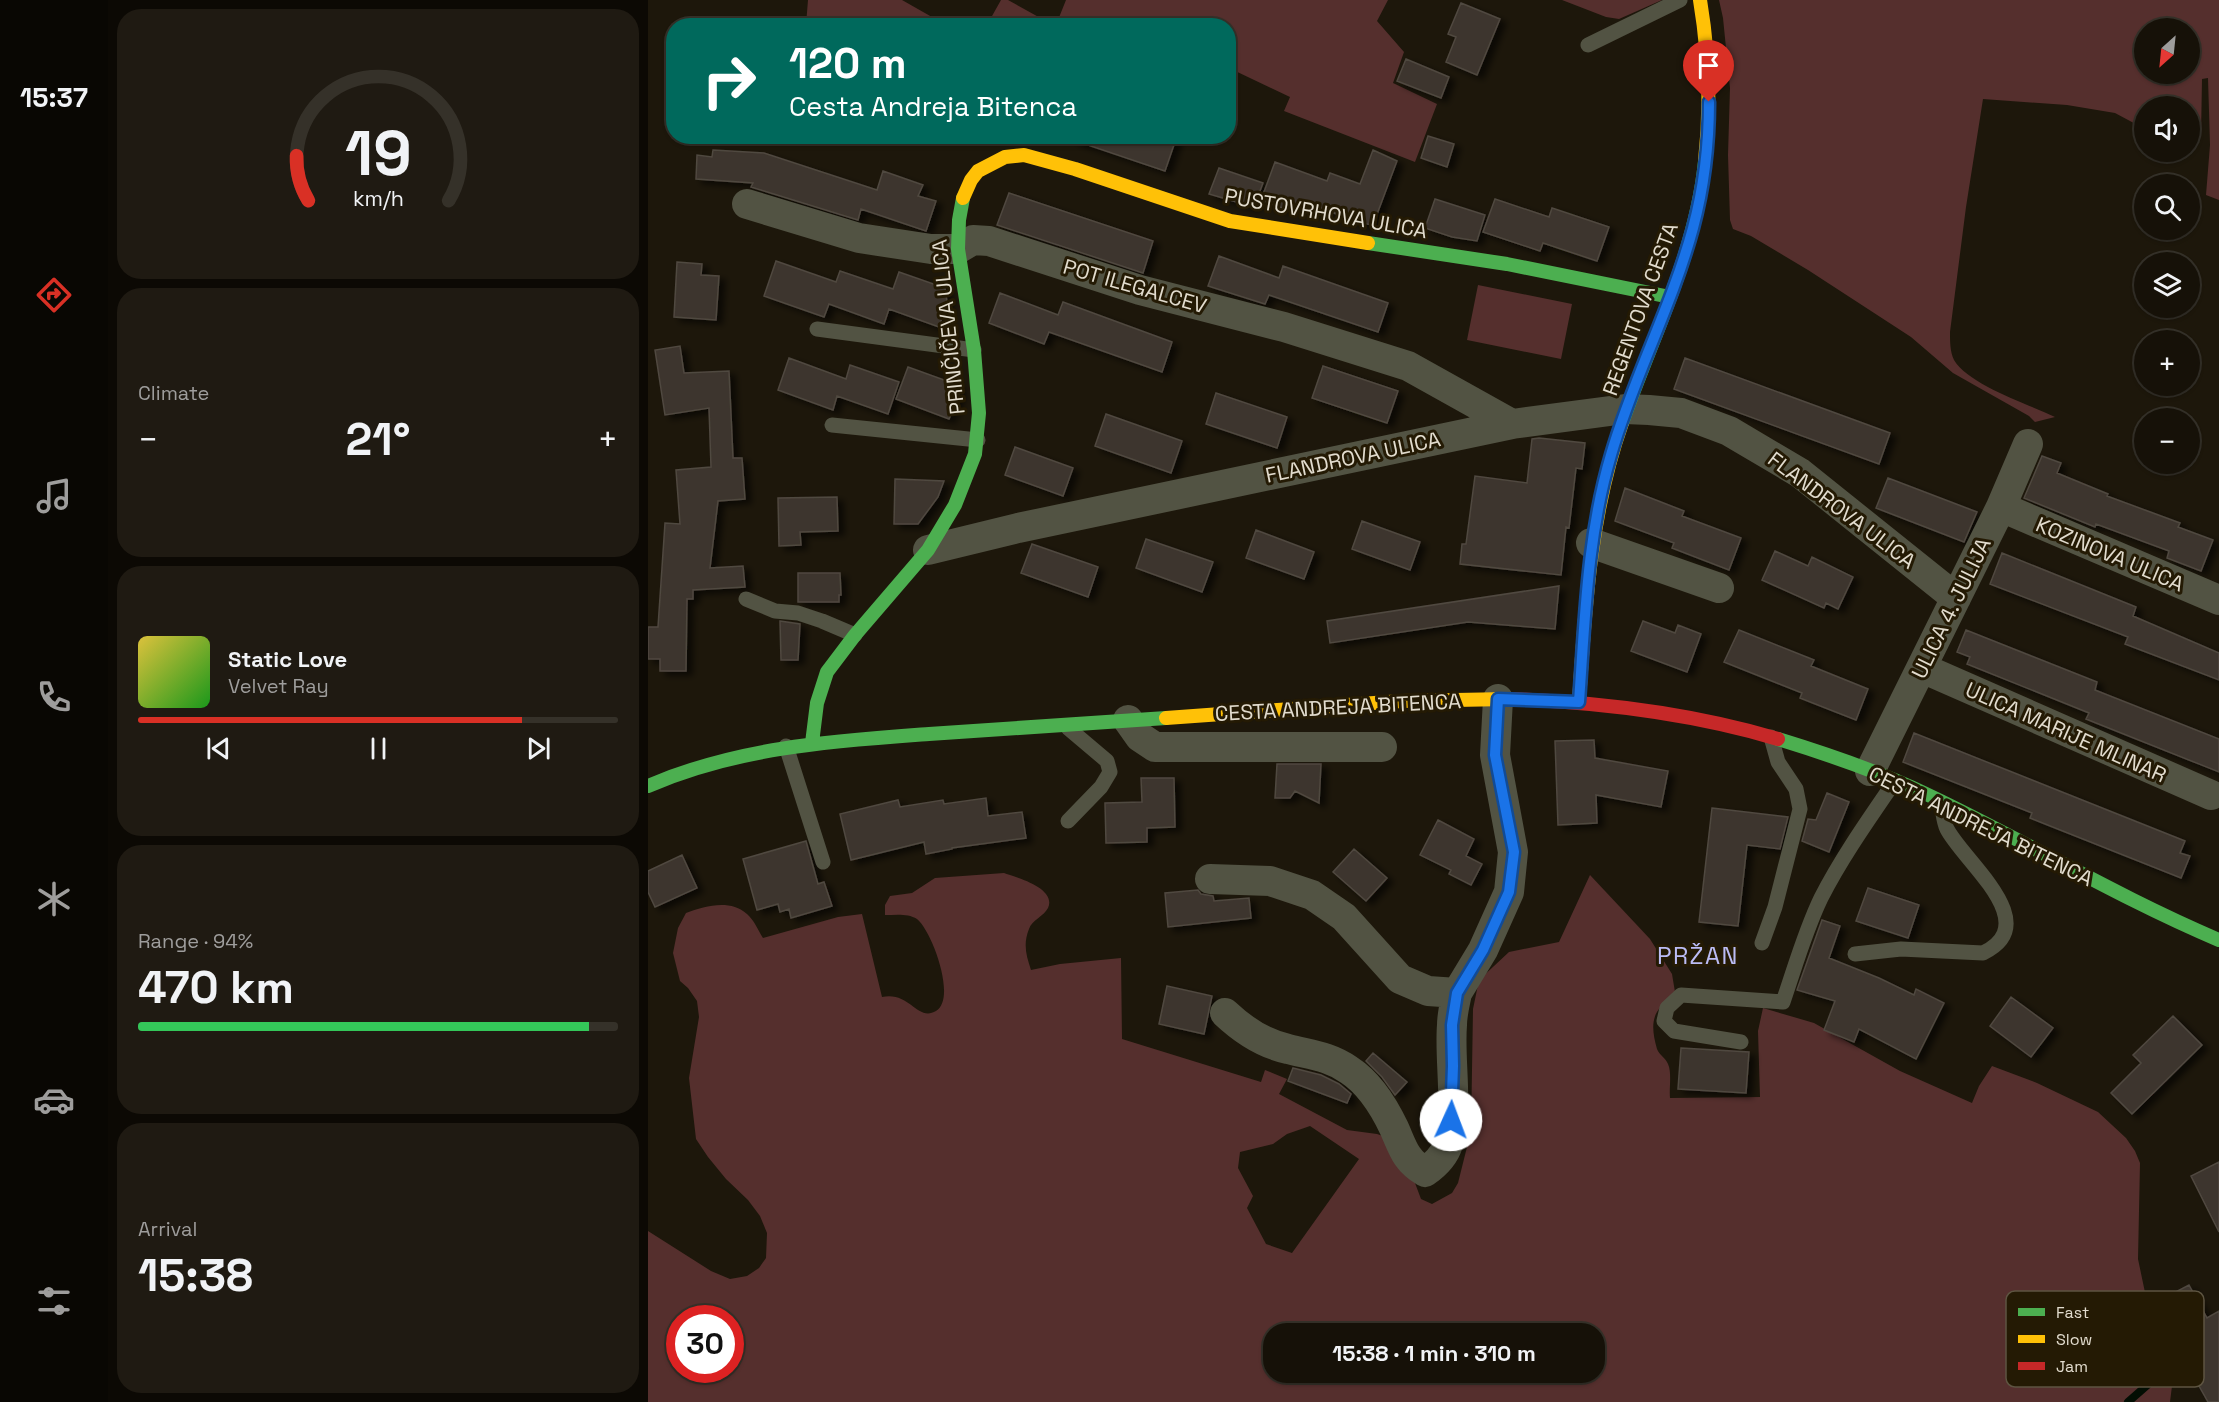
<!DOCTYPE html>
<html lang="en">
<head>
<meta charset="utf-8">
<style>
  :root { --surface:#161108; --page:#1f1a12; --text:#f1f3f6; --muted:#9e9d9c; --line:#353129; --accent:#d93025 }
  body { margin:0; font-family:"Space Grotesk",sans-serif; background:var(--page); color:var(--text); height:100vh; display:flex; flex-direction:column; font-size:22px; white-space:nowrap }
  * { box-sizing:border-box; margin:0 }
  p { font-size:20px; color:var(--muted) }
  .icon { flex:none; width:33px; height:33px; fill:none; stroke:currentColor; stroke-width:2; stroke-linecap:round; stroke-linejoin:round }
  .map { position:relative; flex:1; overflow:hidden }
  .side { display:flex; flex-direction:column; gap:9px; padding:9px; background:#0c0904; width:540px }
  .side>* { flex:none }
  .banner { position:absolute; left:18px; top:18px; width:570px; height:126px; border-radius:24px; box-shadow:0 2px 4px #0004,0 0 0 2px var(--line); background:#00695c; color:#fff; overflow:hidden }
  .needle { width:39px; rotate:207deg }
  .tools { position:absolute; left:1486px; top:18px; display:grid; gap:12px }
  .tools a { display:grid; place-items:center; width:66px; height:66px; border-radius:50%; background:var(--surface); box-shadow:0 2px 4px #0004,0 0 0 2px var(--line); font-size:30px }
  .speed { position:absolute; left:18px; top:1305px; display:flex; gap:12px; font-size:30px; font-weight:700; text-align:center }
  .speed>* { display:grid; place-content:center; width:78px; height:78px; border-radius:50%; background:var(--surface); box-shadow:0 2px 4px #0004,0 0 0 2px var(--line); line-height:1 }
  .speed .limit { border:9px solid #d22; background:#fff; color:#111 }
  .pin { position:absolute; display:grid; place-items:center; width:51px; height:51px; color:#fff; margin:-62px -26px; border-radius:50% 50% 50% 0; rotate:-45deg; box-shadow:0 0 6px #0007 }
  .pin .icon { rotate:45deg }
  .me { position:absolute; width:66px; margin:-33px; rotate:2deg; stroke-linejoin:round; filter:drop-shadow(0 0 4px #0008) }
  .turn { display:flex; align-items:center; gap:21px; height:126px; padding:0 24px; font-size:27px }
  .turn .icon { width:78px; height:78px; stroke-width:2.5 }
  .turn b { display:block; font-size:42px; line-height:51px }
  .big { font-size:45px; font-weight:700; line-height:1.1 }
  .side .tile { flex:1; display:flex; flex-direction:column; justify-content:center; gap:9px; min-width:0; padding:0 21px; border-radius:24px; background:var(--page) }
  .side .dial { align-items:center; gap:0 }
  .dial svg { height:156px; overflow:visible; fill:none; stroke:var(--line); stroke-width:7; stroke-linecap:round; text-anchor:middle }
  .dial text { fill:var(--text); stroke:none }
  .song { display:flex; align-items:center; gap:18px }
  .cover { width:72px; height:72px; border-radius:9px; background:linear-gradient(135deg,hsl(50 70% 55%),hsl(120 70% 35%)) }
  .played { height:6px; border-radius:3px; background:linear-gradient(90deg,var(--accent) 80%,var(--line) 80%) }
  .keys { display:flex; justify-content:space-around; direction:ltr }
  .heat { display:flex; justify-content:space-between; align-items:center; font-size:33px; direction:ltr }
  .charge { height:9px; border-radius:4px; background:linear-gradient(90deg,#34c759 94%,var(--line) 0) }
  .trip { position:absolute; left:615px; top:1323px; width:342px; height:60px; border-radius:24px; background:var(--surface); box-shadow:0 2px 4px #0004,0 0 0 2px var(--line); font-weight:700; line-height:60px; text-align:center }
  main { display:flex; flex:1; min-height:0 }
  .menu { display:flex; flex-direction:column; width:108px; justify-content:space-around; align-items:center; background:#090703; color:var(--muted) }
  .menu .icon { width:42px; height:42px }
  .menu .selected { color:var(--accent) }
  .menu b { font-size:27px; color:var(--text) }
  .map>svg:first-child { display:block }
</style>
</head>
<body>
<main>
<nav class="menu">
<b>15:37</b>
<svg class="icon selected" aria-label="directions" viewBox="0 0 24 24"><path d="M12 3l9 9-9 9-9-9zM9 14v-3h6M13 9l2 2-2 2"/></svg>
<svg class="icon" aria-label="music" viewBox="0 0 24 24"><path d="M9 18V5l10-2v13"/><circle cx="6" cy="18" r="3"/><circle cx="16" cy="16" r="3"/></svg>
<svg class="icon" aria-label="phone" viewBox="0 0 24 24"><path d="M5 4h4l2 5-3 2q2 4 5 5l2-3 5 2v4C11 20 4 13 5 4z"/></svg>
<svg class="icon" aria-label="climate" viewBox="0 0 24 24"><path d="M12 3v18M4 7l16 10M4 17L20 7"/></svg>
<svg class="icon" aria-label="car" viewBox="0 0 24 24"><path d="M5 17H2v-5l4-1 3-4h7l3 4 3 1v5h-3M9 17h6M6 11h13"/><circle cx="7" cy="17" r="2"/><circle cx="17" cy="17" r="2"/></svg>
<svg class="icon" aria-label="filters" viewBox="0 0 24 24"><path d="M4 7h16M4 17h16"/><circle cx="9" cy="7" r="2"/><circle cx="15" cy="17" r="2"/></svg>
</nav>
<section class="side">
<div class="tile dial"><svg viewBox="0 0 100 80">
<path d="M14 69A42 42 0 1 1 86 69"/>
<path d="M14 69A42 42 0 0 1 8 46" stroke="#d93025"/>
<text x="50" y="56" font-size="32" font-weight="700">19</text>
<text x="50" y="72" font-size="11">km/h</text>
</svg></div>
<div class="tile"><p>Climate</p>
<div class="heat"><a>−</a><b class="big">21°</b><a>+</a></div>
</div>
<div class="tile">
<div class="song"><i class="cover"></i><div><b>Static Love</b><p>Velvet Ray</p></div></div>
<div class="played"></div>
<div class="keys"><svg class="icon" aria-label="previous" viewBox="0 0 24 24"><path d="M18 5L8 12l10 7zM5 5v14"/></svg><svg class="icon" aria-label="pause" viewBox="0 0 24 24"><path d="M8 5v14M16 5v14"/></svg><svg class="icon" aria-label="next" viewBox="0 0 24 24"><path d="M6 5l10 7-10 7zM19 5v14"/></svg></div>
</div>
<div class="tile"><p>Range · 94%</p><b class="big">470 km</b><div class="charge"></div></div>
<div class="tile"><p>Arrival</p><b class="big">15:38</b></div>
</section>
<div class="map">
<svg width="1571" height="1402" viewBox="0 0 1571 1402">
  <defs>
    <filter id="shadow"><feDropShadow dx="6" dy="4" stdDeviation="3" flood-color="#0009"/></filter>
  </defs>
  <rect width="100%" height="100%" fill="#1d170b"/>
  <path fill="#552f2d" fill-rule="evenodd" d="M160,0H254L298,25H158Z
    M353,0H360L405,25H339Z
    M418,0H740L729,21L756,52L745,83L789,104L767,162L636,111L642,97L581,68L580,26L408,25Z
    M914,0H1014L971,19L958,17Z
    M1071,0H1571V200L1558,195L1562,145L1560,78L1554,79L1553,136L1542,135V106H1497V129L1467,113L1419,105L1335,99L1318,207L1302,332C1302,341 1302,352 1306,360C1321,385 1380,404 1407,417L1387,422L1381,416L1305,373L1263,337L1160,270L1103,236L1085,229L1082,220L1080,155L1082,88L1075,18ZM1542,28V74H1497V28Z
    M830,285L924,304L913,359L819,340Z
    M356,873C368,877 409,888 400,908C396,916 384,920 381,929C375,944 378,955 383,970L412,964L473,958L474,1039L613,1082L617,1070L639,1079L631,1094L699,1130L729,1134L747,1140L755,1151L773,1199L784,1204L804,1193L810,1183L823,1131L825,1009L831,980L861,952L911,942L942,875L1002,939L1024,974L1028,998C1003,1007 1002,1025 1009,1049C1011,1055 1018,1058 1020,1064C1024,1073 1021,1088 1022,1098L1112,1097L1110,1031L1115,1008L1166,1023L1252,1071L1324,1103L1331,1086L1344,1066L1389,1083L1450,1112L1478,1138L1487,1151L1492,1163L1490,1259L1508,1345L1515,1367L1524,1386L1522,1402H0V1231L63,1271L82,1279L99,1276L111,1268L118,1258L119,1233L112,1216L100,1200L78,1179L60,1157L48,1139L41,1078L51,1017L49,1001L40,988L32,981L25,953L30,928L38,913C57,906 82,899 99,914C106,920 110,930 115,938L190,917L214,914L234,997C262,991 269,1022 288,1011C309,999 284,931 269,919C260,913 247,915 237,915V905L242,896L264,893L287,878ZM662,1126L711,1159L644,1253L618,1244L599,1208L605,1196L590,1168L592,1152L625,1144L639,1134ZM32,1318H82V1370H32ZM626,1334H946V1372H626Z"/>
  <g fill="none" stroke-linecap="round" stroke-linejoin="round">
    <path stroke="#030e03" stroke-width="8" d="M1480,1402L1504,1381L1550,1359"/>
  </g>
  <path fill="#3d362d" stroke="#504840" stroke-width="1.5" filter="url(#shadow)" d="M813,3L852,19L829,75L798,62L808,37L800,34Z
    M758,59L801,77L793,98L749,81Z
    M425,136H529L517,171L425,140Z
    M780,136L806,144L799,167L773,158Z
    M65,150L116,153L229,190L235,171L275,185L270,196L288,201L278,231L213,209L210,220L103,187L105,183L48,179L49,155L64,157Z
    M725,150L749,161L725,225L713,223L672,208L670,213L639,202L637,209L613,200L627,162L679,181L682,173L712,184Z
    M571,168L615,183L606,207L561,194Z
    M361,193L505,241L495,273L349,225Z
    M787,199L837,215L829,241L804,237L777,228Z
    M847,199L901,217L904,208L961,227L949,261L895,243L892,251L835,232Z
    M571,256L631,278L635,266L740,303L730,332L621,295L617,304L560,286Z
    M128,261L188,282L192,271L245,289L251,272L297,288L299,302L291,327L241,309L236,324L181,304L176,317L116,296Z
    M29,262L54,264L53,275L71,276L68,320L26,317Z
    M352,293L410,315L415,302L524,342L514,372L401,332L396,344L341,323Z
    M32,346L36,373L81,371L85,458H94L97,499L70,501L62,568L95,566L97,587L45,590V599H39L38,671H12V659H0V627H10L17,523L32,524L28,470L63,467L61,408L17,415L7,350Z
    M141,358L198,379L202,365L251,382L240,414L189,396L185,410L130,390Z
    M1037,358L1242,433L1231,464L1026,389Z
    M675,366L750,391L739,423L664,398Z
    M260,367L310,385L311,394L301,419L248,399Z
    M568,393L639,417L629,448L558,424Z
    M458,414L534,441L523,473L447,446Z
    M891,438L937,443L934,469L928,468L921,528L918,527L913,575L812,564L814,544H818L827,476L879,483L884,439Z
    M367,447L425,468L415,496L357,475Z
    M1394,456L1413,463L1409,473L1460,494L1459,496L1532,523L1530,527L1565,540L1553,571L1519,558L1521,551L1448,524L1447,527L1376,498Z
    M1240,478L1329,512L1316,542L1228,508Z
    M247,479L296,481L290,497L270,524H246Z
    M977,488L1036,511L1034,516L1093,538L1081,570L1024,548L1026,543L967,521Z
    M189,497L190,531L152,532L153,545L131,546L130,498Z
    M714,521L772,542L762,570L704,549Z
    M608,530L666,552L656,579L598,558Z
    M498,539L565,562L554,592L488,568Z
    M384,544L450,567L440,597L373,573Z
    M1127,551L1160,566L1164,557L1205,577L1190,609L1178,603L1176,608L1114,580Z
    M1354,553L1488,607L1485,616L1571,653V680L1477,644L1480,637L1342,584Z
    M150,573H192L193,595H191V602H150Z
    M911,586L907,629L820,622L682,643L679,621Z
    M132,621L152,624L150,660H133Z
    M995,621L1027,633L1030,625L1053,634L1039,672L983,651Z
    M1091,630L1166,660L1163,666L1220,689L1208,720L1152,698L1154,693L1076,662Z
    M1318,630L1449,682L1447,690L1571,739V772L1438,719L1441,713L1319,664L1322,657L1309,652Z
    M1266,733L1537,841L1532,853L1542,856L1533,878L1382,818L1384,813L1255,762Z
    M946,740L947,758L1020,771L1013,807L948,795L949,823L910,825L907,741Z
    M629,764H673L671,803L647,791L642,798H627Z
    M493,778H526L527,827L499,828V842L458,843L457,803L494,802Z
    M1179,793L1201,802L1181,852L1154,841L1160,819L1168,820Z
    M338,798L340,816L374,812L378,838L304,848V849L278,854L276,842L203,860L192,814L250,800L252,807L295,800L296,804Z
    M1064,808L1140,817L1132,849L1099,845L1090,926L1051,922Z
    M790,820L826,839L818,856L834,864L823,885L801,874L803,870L772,855Z
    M158,841L170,884L176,882L184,906L143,918L141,909L132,912L130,904L109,910L95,859Z
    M706,849L739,878L718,901L685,872Z
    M34,855L49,888L7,907L0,892V871Z
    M1220,888L1271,905L1260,938L1208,921Z
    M550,890L553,894L565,896L566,901L601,898L603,918L520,927L517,893Z
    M1174,920L1192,926L1181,958L1231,978L1266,995L1268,989L1296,1003L1268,1059L1211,1029L1206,1042L1176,1030L1187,1001L1149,990Z
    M519,986L564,996L556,1034L511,1024Z
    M1363,997L1405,1028L1383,1057L1342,1026Z
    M1525,1016L1554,1045L1484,1114L1463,1093L1493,1063L1485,1055Z
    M1033,1048L1101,1052L1098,1093L1030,1089Z
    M725,1053L759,1082L747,1095L734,1077L718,1061Z
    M645,1068L673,1075L691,1084L703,1094L699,1103L640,1081Z
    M1571,1162V1232L1543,1176Z
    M1541,1285L1559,1318L1571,1311V1402H1560L1546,1377L1549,1376L1527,1336L1534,1332L1516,1298Z"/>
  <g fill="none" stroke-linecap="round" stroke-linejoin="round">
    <path stroke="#525343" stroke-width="15" d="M940,45L1032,0
      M169,329L326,350
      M184,425L330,440
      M98,599L127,611L150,613L174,621L207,635
      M420,728L459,761L462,772L453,787L420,821
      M138,746L175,862
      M1114,943L1127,907L1152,809L1148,789L1130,762L1123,737
      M1207,954L1253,949L1335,953C1397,923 1316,862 1299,829C1295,821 1295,810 1293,802
      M1093,1042L1026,1031L1016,1021L1019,1008L1033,995L1135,1002C1147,967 1157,931 1173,898C1194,857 1221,819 1247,781"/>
    <path stroke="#525343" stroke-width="30" d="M99,204L211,238L283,249H310L325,240L341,241L492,290L636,327L760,366L864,424
      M1353,507L1571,600
      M943,543L1071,588
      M280,550L370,528L864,424L977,409L1001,410L1033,413L1081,431L1152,473L1308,598
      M1274,668L1563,795
      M480,720L492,737L507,747H734
      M1222,771L1353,507L1380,444
      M562,879L622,881L664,895L696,917L752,979L780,991L809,993L835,950L861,892L865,852L847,755L850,699
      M577,1013C594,1029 617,1044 640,1049C663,1055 681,1056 701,1070C721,1083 736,1107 746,1128C755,1148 757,1160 777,1172C787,1165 796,1157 800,1144C811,1110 801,1060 804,1025C804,1014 807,1003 809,993"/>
    <path stroke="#4caf50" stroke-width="14" d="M720,243L859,264L1022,297
      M974,423C1004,337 1048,253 1057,161
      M1130,739C1179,754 1229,771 1276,793C1376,840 1469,897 1571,940
      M164,743L169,703L179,672L207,635L280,550L307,505L327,454L331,413L326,350L310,249L311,220L315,198
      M0,786C90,747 185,741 281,734C360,728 439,723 518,718"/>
    <path stroke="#ffc107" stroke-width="14" d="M1052,0C1061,54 1063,107 1057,161
      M315,198L323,180L330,171L357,157L376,155L427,169L582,221L720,243
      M931,702C937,608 942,513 974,423
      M518,718L754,701L860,699"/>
    <path stroke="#c62828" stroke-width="14" d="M860,699C951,702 1042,713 1130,739"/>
  </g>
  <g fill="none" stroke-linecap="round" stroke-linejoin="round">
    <defs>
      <path id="route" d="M803,1120L805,1066L804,1025L809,993L835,950L861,892L866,852L847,755L850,699L931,702C937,619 939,536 963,455C985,378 1024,306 1045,228C1056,187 1061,145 1061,102"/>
    </defs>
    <use href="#route" stroke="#114b97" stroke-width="15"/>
    <use href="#route" stroke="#1a73e8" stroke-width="10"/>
  </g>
  <g text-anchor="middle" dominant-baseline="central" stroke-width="6" stroke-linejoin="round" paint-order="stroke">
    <g font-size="21" fill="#e2dcce" stroke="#241a04">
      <text transform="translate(678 213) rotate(10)">PUSTOVRHOVA ULICA</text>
      <text transform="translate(487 286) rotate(16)">POT ILEGALCEV</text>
      <text transform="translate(992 309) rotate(-70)">REGENTOVA CESTA</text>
      <text transform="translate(300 327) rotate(-96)">PRINČIČEVA ULICA</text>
      <text transform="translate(705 457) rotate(-12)">FLANDROVA ULICA</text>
      <text transform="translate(1194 510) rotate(37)">FLANDROVA ULICA</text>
      <text transform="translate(1462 554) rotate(23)">KOZINOVA ULICA</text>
      <text transform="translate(1303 608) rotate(-64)">ULICA 4. JULIJA</text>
      <text transform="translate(690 707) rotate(-3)">CESTA ANDREJA BITENCA</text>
      <text transform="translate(1418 732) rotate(24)">ULICA MARIJE MLINAR</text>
      <text transform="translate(1333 826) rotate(26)">CESTA ANDREJA BITENCA</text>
    </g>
    <g font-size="24" letter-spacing="1.5" fill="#bbbcf5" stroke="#241a04">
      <text x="1050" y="955">PRŽAN</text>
    </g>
  </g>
  <rect x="1358" y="1291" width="198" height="96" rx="9" fill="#241a04" stroke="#5d5441" stroke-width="1.5"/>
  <rect x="1370" y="1308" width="27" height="8" fill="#4caf50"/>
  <rect x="1370" y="1335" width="27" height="8" fill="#ffc107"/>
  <rect x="1370" y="1362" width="27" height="8" fill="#c62828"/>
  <g font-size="16" fill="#e2dcce">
    <text x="1408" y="1318">Fast</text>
    <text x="1408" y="1345">Slow</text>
    <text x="1408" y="1372">Jam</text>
  </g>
</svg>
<div class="tools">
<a><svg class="needle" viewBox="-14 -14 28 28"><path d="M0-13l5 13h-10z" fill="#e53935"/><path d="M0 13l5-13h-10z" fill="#9e9d9c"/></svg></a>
<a><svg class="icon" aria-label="sound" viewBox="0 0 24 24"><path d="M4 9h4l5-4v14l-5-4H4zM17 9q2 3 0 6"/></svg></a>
<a><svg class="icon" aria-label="search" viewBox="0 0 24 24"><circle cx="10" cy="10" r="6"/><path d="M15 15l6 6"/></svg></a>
<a><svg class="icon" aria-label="layers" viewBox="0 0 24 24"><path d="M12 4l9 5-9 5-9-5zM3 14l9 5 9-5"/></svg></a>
<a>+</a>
<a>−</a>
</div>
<div class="speed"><div class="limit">30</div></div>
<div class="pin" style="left:1061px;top:102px;background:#d93025"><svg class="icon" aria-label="arrive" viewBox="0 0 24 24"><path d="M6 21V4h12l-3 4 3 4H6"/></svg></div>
<svg class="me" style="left:803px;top:1120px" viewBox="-20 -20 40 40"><circle r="19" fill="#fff"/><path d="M0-13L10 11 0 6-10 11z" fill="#1a73e8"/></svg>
<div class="trip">15:38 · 1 min · 310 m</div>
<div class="banner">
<div class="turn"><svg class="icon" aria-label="right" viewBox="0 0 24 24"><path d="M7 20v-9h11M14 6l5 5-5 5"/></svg><div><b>120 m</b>Cesta Andreja Bitenca</div></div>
</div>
</div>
</main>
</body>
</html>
